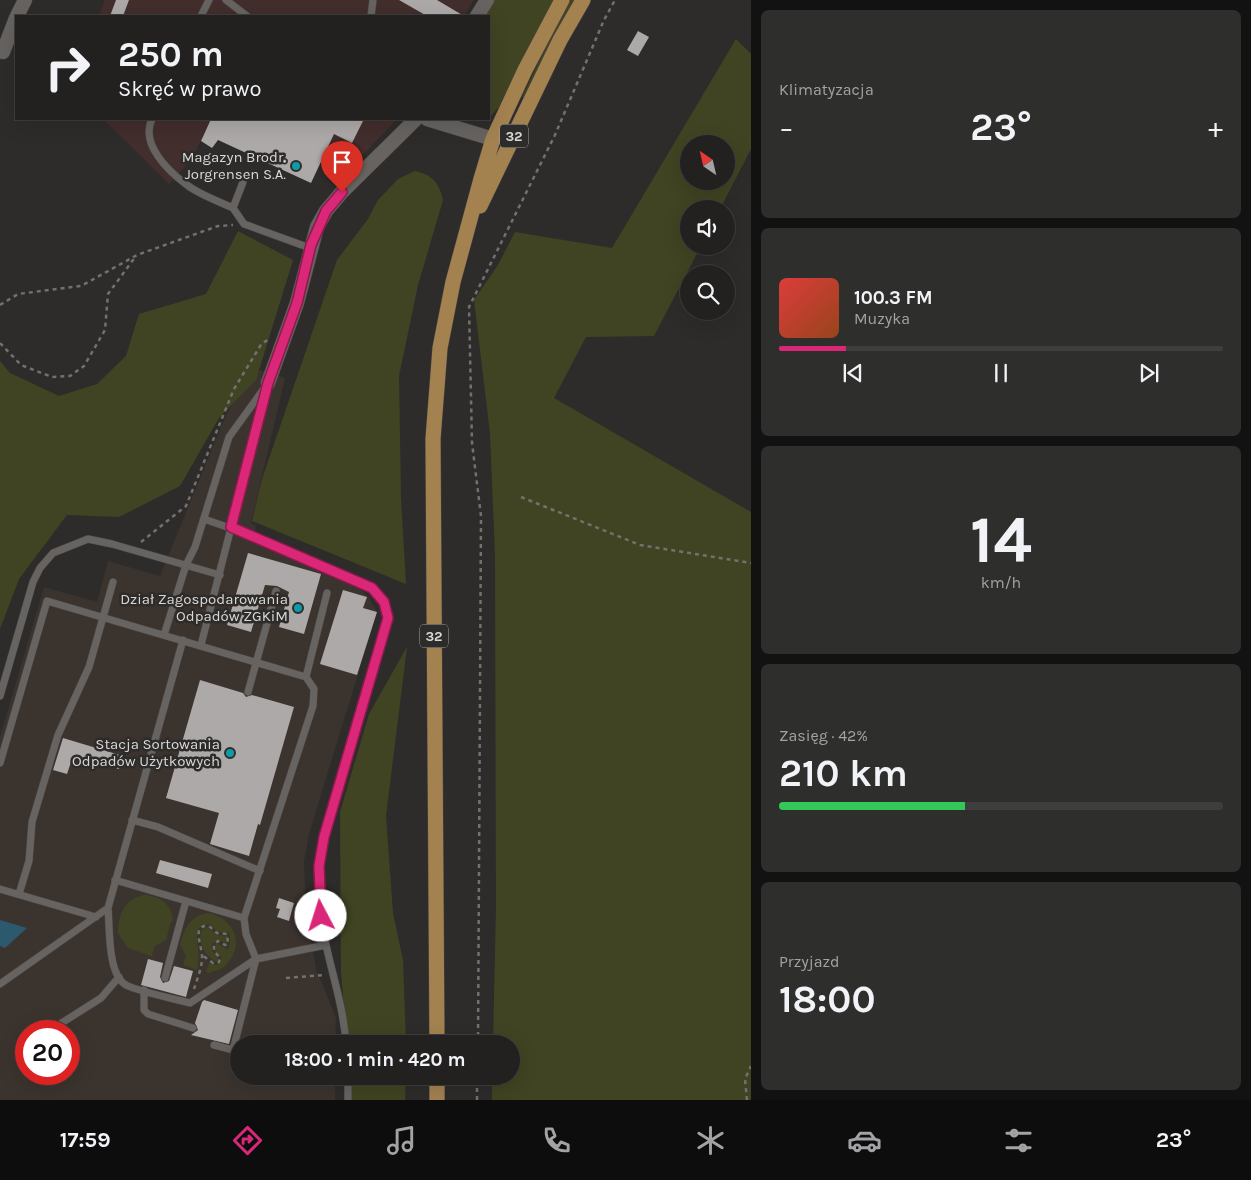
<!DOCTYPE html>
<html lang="pl">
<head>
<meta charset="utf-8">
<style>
  :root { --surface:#222120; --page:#2e2e2d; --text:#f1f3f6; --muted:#a2a3a5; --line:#3f3e3e; --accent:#db2777 }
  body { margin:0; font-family:Karla,sans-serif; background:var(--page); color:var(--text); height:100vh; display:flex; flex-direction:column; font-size:19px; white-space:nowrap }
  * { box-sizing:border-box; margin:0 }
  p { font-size:16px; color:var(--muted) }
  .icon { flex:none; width:28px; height:28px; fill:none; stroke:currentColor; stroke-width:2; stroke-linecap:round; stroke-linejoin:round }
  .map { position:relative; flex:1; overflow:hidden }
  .sheet { display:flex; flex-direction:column; gap:10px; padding:10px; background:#131212; width:500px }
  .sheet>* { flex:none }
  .hud { position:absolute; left:15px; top:15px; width:475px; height:105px; border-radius:0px; box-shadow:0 5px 20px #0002,0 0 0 1px var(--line); background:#222120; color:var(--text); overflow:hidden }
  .needle { width:32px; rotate:326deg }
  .fabs { position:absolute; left:680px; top:135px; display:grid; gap:10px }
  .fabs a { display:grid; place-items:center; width:55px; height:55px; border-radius:50%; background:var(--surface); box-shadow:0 5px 20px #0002,0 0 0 1px var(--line); font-size:25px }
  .speed { position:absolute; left:15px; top:1020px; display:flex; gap:10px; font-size:25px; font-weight:700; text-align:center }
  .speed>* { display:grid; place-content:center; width:65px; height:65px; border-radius:50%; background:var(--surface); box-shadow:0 5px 20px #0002,0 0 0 1px var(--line); line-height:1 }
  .speed .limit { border:8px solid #d22; background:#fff; color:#111 }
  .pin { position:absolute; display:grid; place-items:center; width:42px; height:42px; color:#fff; margin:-51px -21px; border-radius:50% 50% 50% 0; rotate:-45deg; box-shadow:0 0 5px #0007 }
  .pin .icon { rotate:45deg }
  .me { position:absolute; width:55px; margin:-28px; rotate:355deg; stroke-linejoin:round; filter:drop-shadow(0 0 4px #0008) }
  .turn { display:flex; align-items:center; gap:18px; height:105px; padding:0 20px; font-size:22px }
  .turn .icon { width:65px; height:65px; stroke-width:2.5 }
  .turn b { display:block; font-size:35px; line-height:42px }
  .big { font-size:38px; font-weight:700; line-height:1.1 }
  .sheet .widget { flex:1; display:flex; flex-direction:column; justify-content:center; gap:8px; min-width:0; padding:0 18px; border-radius:8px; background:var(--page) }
  .sheet .dial { align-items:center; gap:0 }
  .dial b { font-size:65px; line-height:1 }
  .song { display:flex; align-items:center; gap:15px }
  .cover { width:60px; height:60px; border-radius:8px; background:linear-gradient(135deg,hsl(0 70% 55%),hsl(20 70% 35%)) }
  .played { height:5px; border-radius:2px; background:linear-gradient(90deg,var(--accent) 15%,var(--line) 15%) }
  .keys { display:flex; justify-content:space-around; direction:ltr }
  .heat { display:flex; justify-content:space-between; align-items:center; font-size:28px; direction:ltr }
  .charge { height:8px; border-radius:4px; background:linear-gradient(90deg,#34c759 42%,var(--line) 0) }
  .trip { position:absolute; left:230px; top:1035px; width:290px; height:50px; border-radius:25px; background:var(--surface); box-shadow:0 5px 20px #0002,0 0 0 1px var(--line); font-weight:700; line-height:50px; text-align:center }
  .dock { display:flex; height:80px; justify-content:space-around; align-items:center; background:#0e0d0d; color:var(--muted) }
  .dock .icon { width:35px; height:35px }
  .dock .current { color:var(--accent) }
  .dock b { font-size:22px; color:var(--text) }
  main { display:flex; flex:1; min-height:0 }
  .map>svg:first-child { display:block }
</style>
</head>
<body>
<main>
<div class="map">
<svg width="751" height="1100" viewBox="0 0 751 1100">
  <rect width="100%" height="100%" fill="#2e2c2a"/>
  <path fill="#422e2c" d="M105,0H474L464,16H99Z
    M103,119H211L192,159L169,184Z
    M278,119H397L359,159Z"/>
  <path fill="#3b332e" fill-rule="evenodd" d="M253,368L285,378L251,523L256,527L251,542L358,588L368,596L377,612L309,834L304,861L306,914L316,969L336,1017L335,1044H239V1076H335V1100H0V737L44,587L97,602L108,561L160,576L226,415ZM26,1031H69V1074H26Z"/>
  <path fill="#414422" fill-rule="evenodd" d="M493,0H557L516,72L499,107L489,118V16H483Z
    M568,0H575L524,98L522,97Z
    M736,39L751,54V149L720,209H689V246H701L654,336L586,337L554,398L751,512V1100H492V1076H511V1044H493L496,908L495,555L490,433L474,300L498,265L515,232L612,248ZM689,144H726V181H689Z
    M415,171C432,175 439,182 443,200L418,285L399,376L401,499L406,584L252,521L262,479L337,260L368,219L378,200L398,179Z
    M238,231L293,260L256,380L219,418L180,486L119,517L67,515L19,579L0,629V361L10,373L59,396L97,384L126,356L139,314L206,294Z
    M407,647L386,816L393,913L403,960L406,1044H347L341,972L340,812L369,714Z
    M143,895C159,895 172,904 173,921H171L166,940L155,946L152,955L154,957L128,948L118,933C118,915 125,899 143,895Z
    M208,913C236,919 246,946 224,967C219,971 214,970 210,973L206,972L209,963L217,965L222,958L215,951L216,943L227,949L229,948L230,936L228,932H218L210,924L200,927C193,938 202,953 197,970L183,965L186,956L180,945C185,928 189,916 208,913Z
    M207,927L217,935L227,936L226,943L218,940L212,944V950L218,959L216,962C205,956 195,940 203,929Z
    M349,1076H406L405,1100H351Z"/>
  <path fill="#2d596e" d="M0,920L27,928L5,948L0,946Z"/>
  <path fill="#ada9a8" d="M116,0H129L123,16H110Z
    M399,0H437L464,16H427Z
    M638,31L649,37L638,56L627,50Z
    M211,119H364L352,143L334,134L311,183L218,140L212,148L201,141Z
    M248,553L321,574L304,634L279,627L289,592L277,586L265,585L251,632L227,625Z
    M343,590L367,597L363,608L377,612L357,675L320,664Z
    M200,680L243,693L246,697L252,695L294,707L260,825L258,824L249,856L210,844L219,813L166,798Z
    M63,738L123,756L119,769L73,756L67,774L53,770Z
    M160,860L212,874L208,888L156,873Z
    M279,898L294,903L289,921L277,917L280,909L276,908Z
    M148,959L163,963L160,977L163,983L169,981L174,966L193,971L186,997L141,985Z
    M204,1000L238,1010L229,1044L191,1035L198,1030L195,1023L202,1002Z"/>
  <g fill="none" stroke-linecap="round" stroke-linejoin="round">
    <defs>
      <path id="lane" d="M226,0L247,16
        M201,16L209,0
        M371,16L373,0
        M152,119C140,144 168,171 187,185C200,195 218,201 233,208
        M243,182L233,208L244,224L310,248
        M204,519L253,536L372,588C385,603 389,613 385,632L324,837C321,859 317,881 319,903C323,951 343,996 346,1044
        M164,635L186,565L195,547L229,437L268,383L201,645
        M306,677L327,593
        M248,692L276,591
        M0,696L33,582L40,568L53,553L88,539L112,544L220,575
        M0,763L47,601L306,677L314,689L313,706L244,918L246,934L256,959L190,1003C175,999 137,991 126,985C107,974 110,927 108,908
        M132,820L158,827L260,871
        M115,880L244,918
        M0,889L96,917
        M19,894L29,861L32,822L58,735L89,667L113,582
        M165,978L186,901
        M0,984L108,908L183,640
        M144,990V1010L148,1014L193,1028
        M49,1031L101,998L119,977
        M214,1045L233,1050L256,959L326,945
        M348,1076V1100"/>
      <path id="street" d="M17,16L25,0
        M477,16L487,0
        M3,52L16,18
        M427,119L493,139
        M268,383L297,303L317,227L326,211L342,192L416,119"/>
      <path id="primary" d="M480,206L560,40L583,0
        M437,1044L433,439L440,348L453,282L481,179L493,139L525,70L562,0
        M437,1076V1100"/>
    </defs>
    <use href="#lane" stroke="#494746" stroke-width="8"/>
    <use href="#street" stroke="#494746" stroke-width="15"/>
    <use href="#primary" stroke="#494746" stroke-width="16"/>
    <path stroke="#737170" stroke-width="2.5" stroke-dasharray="4 4" stroke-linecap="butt" d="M0,305L18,294L81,286L137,255L218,226L233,225
      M0,343L21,365L52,377L70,376L84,366L105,330L108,294L136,256
      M521,497L640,545L751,563
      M141,542L186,506L234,389L262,343L268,340
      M286,978L324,975
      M194,989C197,979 202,968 202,958C203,948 190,924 209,926L217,933L227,934L228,944L225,945L218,941L214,945V951L220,958L219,962L213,963L202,955
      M478,1044L481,516L472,443L469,307L555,135L604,20L615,0
      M477,1100V1076
      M747,1100L745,1079L751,1066"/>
    <use href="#lane" stroke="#666361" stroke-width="7"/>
    <use href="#street" stroke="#666361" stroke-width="14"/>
    <use href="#primary" stroke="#a38250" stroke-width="15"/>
  </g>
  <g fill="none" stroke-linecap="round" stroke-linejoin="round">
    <defs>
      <path id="route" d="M321,916L319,866L324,837L388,618L384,602L372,588L231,527L268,383L297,303L311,245L326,211L342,192"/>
    </defs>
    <use href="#route" stroke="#8e194d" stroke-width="12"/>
    <use href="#route" stroke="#db2777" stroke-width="9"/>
  </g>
  <g fill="#0f9aa8" stroke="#2e2c2a" stroke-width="2">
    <circle cx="296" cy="166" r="5"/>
    <circle cx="298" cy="608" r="5"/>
    <circle cx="230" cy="753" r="5"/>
  </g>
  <g text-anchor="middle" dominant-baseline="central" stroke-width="5" stroke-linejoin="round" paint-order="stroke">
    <g fill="#2e2c2a" stroke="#a6a4a3" stroke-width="1">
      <rect x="500" y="124.5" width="28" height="23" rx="4"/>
      <rect x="420" y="624.5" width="28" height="23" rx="4"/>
    </g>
    <g font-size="14" font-weight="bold" fill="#dad8d7">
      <text x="514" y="136">32</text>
      <text x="434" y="636">32</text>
    </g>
    <g font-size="15" fill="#dad8d7" stroke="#2e2c2a" text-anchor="end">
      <text x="286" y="157">Magazyn Brodr.<tspan x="286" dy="17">Jorgrensen S.A.</tspan></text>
      <text x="288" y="599">Dział Zagospodarowania<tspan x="288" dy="17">Odpadów ZGKiM</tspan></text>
      <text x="220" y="744">Stacja Sortowania<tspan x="220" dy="17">Odpadów Użytkowych</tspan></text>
    </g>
  </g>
</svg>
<div class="fabs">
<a><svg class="needle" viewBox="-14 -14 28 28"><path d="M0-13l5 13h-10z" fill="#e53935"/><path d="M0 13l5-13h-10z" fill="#a2a3a5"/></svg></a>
<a><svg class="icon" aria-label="sound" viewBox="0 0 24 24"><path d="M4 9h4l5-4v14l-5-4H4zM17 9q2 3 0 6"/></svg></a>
<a><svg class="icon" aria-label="search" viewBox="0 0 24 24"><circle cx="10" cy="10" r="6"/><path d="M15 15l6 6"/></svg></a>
</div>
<div class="speed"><div class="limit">20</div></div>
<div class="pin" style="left:342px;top:192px;background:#d93025"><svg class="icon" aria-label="arrive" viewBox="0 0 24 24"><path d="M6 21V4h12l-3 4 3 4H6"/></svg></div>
<svg class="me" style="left:321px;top:916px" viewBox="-20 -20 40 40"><circle r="19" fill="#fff"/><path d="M0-13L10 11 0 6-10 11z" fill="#db2777"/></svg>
<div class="trip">18:00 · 1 min · 420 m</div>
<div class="hud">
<div class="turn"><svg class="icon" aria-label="right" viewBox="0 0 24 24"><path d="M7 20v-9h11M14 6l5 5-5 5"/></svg><div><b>250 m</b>Skręć w prawo</div></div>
</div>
</div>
<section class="sheet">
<div class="widget"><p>Klimatyzacja</p>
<div class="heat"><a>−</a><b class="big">23°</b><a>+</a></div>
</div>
<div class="widget">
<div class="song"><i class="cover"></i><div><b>100.3 FM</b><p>Muzyka</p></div></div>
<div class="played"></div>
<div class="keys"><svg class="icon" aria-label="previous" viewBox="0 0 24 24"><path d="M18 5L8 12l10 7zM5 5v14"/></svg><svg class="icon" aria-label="pause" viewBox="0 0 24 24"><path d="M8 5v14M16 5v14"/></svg><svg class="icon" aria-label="next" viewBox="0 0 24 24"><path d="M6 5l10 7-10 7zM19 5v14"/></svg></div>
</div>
<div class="widget dial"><b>14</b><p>km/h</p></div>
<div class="widget"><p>Zasięg · 42%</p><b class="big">210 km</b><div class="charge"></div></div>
<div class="widget"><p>Przyjazd</p><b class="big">18:00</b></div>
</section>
</main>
<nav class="dock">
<b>17:59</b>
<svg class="icon current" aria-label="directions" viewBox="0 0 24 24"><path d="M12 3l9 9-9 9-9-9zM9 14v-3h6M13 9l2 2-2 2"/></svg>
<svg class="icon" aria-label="music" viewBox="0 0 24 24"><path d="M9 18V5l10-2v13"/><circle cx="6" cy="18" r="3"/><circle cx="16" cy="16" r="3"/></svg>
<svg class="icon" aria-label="phone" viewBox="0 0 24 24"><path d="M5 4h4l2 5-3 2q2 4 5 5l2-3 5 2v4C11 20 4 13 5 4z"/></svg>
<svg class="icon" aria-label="climate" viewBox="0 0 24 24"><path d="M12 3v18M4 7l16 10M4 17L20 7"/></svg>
<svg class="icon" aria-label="car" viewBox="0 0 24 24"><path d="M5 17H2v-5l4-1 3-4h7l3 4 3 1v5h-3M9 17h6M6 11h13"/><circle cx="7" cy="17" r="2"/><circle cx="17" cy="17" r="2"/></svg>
<svg class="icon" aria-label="filters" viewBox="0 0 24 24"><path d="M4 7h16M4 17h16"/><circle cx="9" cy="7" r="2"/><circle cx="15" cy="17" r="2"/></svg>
<b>23°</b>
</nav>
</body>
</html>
